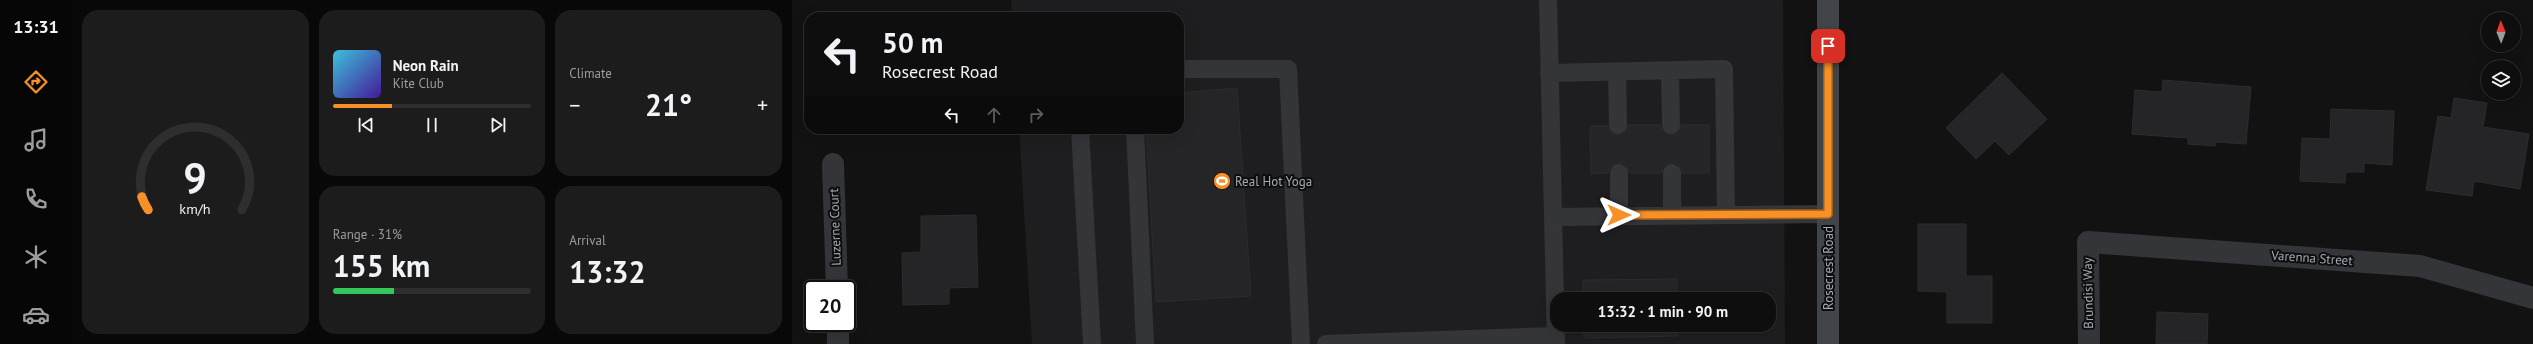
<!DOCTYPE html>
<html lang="en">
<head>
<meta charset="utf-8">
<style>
  :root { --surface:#0e0e0e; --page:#1c1c1c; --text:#f1f3f6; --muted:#9b9c9e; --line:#2e2e2e; --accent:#f69027 }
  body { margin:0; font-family:"PT Sans",sans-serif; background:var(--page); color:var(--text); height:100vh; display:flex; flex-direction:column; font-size:15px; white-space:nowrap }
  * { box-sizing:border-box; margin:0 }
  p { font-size:13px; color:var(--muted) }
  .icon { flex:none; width:22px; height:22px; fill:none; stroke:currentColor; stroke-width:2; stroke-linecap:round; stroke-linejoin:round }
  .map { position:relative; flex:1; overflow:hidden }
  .panel { display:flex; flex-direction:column; gap:10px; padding:10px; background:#080808; width:720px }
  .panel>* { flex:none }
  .top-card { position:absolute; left:12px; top:12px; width:380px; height:122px; border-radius:16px; box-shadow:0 4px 16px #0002,0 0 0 1px var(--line); background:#0e0e0e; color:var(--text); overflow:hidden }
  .needle { width:26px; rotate:359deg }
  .tools { position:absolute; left:1689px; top:12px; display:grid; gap:8px }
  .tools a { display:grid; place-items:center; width:40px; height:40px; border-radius:50%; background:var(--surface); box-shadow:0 4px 16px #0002,0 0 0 1px var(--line); font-size:20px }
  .speed { position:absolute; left:12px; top:280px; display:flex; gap:8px; font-size:20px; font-weight:700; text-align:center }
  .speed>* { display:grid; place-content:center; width:52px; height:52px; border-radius:50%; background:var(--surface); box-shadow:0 4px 16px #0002,0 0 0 1px var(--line); line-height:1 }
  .speed .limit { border:2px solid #111; border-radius:6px; background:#fff; color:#111 }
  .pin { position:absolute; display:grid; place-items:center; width:34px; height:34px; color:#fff; margin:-17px; border-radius:8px; box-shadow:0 2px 6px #0006 }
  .me { position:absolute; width:44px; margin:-22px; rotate:90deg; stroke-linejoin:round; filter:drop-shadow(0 0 3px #0008) }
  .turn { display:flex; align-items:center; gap:14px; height:84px; padding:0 12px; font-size:18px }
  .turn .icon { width:52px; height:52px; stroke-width:2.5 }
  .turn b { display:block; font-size:28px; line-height:34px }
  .lanes { display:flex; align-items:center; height:38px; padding:0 12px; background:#0003; justify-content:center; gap:20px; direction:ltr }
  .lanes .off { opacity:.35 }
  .big { font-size:30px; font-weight:600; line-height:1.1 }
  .panel .card { flex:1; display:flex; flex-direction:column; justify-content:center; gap:6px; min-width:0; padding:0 14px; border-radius:16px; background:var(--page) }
  .panel .dial { align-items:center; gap:0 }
  .dial svg { height:104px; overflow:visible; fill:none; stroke:var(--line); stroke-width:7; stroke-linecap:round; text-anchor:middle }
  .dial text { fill:var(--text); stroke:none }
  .song { display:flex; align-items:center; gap:12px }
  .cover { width:48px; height:48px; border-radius:6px; background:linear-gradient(135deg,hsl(190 70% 55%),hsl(260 70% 35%)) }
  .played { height:4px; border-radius:2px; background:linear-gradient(90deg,var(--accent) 30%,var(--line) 30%) }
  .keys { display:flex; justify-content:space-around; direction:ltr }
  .heat { display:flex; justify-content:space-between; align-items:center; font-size:22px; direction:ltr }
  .charge { height:6px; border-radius:3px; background:linear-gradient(90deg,#34c759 31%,var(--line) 0) }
  .panel .tiles { flex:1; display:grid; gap:10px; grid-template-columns:repeat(3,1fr) }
  .card:first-child { grid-row:span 2 }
  .trip { position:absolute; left:758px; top:292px; width:226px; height:40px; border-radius:16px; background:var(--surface); box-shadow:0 4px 16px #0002,0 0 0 1px var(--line); font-weight:600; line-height:40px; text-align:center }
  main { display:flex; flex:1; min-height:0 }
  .tab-bar { display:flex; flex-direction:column; width:72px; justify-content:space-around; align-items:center; background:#060606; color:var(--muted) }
  .tab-bar .icon { width:28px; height:28px }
  .tab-bar .on { color:var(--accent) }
  .tab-bar b { font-size:18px; color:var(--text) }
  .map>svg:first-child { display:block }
</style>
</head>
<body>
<main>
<nav class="tab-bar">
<b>13:31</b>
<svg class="icon on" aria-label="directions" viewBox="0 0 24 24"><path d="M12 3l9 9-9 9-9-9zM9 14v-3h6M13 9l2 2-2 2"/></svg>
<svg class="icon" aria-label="music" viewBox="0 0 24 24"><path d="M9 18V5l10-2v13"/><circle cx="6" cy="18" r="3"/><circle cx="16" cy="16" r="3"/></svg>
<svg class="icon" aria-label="phone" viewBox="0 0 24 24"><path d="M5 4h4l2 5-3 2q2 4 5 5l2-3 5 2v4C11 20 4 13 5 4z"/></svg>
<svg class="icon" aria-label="climate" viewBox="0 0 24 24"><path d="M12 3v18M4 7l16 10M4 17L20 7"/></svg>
<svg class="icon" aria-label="car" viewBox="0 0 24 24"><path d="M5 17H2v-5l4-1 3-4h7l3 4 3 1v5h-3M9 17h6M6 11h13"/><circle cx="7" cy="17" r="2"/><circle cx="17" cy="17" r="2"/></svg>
</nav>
<section class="panel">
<div class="tiles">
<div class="card dial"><svg viewBox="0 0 100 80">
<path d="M14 69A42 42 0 1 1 86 69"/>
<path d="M14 69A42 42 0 0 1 9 59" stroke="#f69027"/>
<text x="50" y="56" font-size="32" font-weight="700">9</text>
<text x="50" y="72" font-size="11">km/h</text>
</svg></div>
<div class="card">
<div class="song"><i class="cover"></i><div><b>Neon Rain</b><p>Kite Club</p></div></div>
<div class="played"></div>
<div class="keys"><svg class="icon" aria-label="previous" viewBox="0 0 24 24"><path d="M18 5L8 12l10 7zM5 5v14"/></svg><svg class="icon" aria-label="pause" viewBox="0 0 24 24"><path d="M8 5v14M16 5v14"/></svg><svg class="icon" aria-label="next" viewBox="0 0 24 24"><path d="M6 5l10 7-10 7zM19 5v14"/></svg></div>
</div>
<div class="card"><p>Climate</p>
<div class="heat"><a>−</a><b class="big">21°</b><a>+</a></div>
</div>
<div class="card"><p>Range · 31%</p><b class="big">155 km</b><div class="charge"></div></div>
<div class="card"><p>Arrival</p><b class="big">13:32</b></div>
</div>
</section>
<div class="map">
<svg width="1741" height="344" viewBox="0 0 1741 344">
  <rect width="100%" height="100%" fill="#121213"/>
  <path fill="#1e1e20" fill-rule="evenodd" d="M219,0H991L993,344H240L227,129H387V17H220ZM765,299H977V325H765Z"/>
  <path fill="#252528" stroke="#2c2c30" d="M1210,73L1255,119L1217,155L1203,141L1184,159L1154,128Z
    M1371,80L1459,87L1454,144L1424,142L1423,146L1396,144V138L1340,134L1343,90L1370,92Z
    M445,88L459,296L364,302L354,129H387V93Z
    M1662,98L1695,103L1691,127L1737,134L1728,189L1682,181L1680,196L1634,190L1646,116L1659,118Z
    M1539,109L1602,111L1600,165L1572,163V172H1554L1553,183L1508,181L1510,138L1538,139Z
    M836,125H868L870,131L879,135L885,134L889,125H917V173H890L886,164L880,163L871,167L870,173H838L833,164L827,163L818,167L816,173L799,174L798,126H816L821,134L827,135L832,134Z
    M184,215L186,287L157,288V304L111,305L110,253L129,252V216Z
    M1126,224H1174V276H1200V323H1155V292L1126,291Z
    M885,279V299H791V280Z
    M1365,312L1416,314L1415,344H1364Z
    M792,325H885L886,336L792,338Z"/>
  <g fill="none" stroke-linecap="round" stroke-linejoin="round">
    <path stroke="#333539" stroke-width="18" d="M756,0L764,344
      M387,69H496L509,344
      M878,71L879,125
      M825,72L826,125
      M757,73L932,69L934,214
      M288,129L300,344
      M343,129L353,344
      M827,173V215
      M880,173V215
      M761,217L1036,214
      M534,344L764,336"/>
    <path stroke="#333539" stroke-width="22" d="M41,164L45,289
      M46,323V344
      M1297,344L1296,242L1628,266L1741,298"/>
    <path stroke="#414449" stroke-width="22" d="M1036,344V0"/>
  </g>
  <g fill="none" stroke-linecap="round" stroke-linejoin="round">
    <defs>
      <path id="route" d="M827,215L1036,214V46"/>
    </defs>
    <use href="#route" stroke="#a05e19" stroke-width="10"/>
    <use href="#route" stroke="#f69027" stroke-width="7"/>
  </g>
  <defs>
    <symbol id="stadium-disc" viewBox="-11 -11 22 22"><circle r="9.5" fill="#f69027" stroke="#0d0d0e"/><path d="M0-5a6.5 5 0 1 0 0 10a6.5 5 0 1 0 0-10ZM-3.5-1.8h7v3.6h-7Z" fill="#fff"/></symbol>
  </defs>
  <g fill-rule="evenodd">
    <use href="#stadium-disc" x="420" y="171" width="20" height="20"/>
  </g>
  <g text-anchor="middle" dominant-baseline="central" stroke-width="4" stroke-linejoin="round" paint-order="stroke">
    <g font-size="13" fill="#a3abb4" stroke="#0d0d0e" text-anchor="start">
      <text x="443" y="181">Real Hot Yoga</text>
    </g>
    <g font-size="13" fill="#a3abb4" stroke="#0d0d0e">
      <text transform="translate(43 227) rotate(-92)">Luzerne Court</text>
      <text transform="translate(1520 258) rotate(4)">Varenna Street</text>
      <text transform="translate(1036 268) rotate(-90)">Rosecrest Road</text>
      <text transform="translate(1296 293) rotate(-91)">Brundisi Way</text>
    </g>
  </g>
</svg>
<div class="tools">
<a><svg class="needle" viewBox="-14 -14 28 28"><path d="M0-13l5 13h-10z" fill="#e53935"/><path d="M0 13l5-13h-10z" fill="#9b9c9e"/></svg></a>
<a><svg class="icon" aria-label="layers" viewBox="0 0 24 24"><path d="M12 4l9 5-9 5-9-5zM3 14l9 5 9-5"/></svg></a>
</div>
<div class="speed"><div class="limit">20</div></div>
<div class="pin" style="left:1036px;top:46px;background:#d93025"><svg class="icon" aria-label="arrive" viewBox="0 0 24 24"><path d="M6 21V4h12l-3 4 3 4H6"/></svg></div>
<svg class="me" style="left:827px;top:215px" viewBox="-20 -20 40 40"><path d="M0-17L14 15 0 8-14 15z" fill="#f69027" stroke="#fff" stroke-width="4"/></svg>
<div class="trip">13:32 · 1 min · 90 m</div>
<div class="top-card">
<div class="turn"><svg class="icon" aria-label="left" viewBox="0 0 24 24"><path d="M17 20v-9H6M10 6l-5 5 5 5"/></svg><div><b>50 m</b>Rosecrest Road</div></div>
<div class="lanes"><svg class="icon" aria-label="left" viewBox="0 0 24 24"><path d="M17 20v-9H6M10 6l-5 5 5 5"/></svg><svg class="icon off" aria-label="ahead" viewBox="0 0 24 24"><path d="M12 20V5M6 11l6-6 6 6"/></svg><svg class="icon off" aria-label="right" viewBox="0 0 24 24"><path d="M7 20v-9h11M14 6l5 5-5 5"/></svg></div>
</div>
</div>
</main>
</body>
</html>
